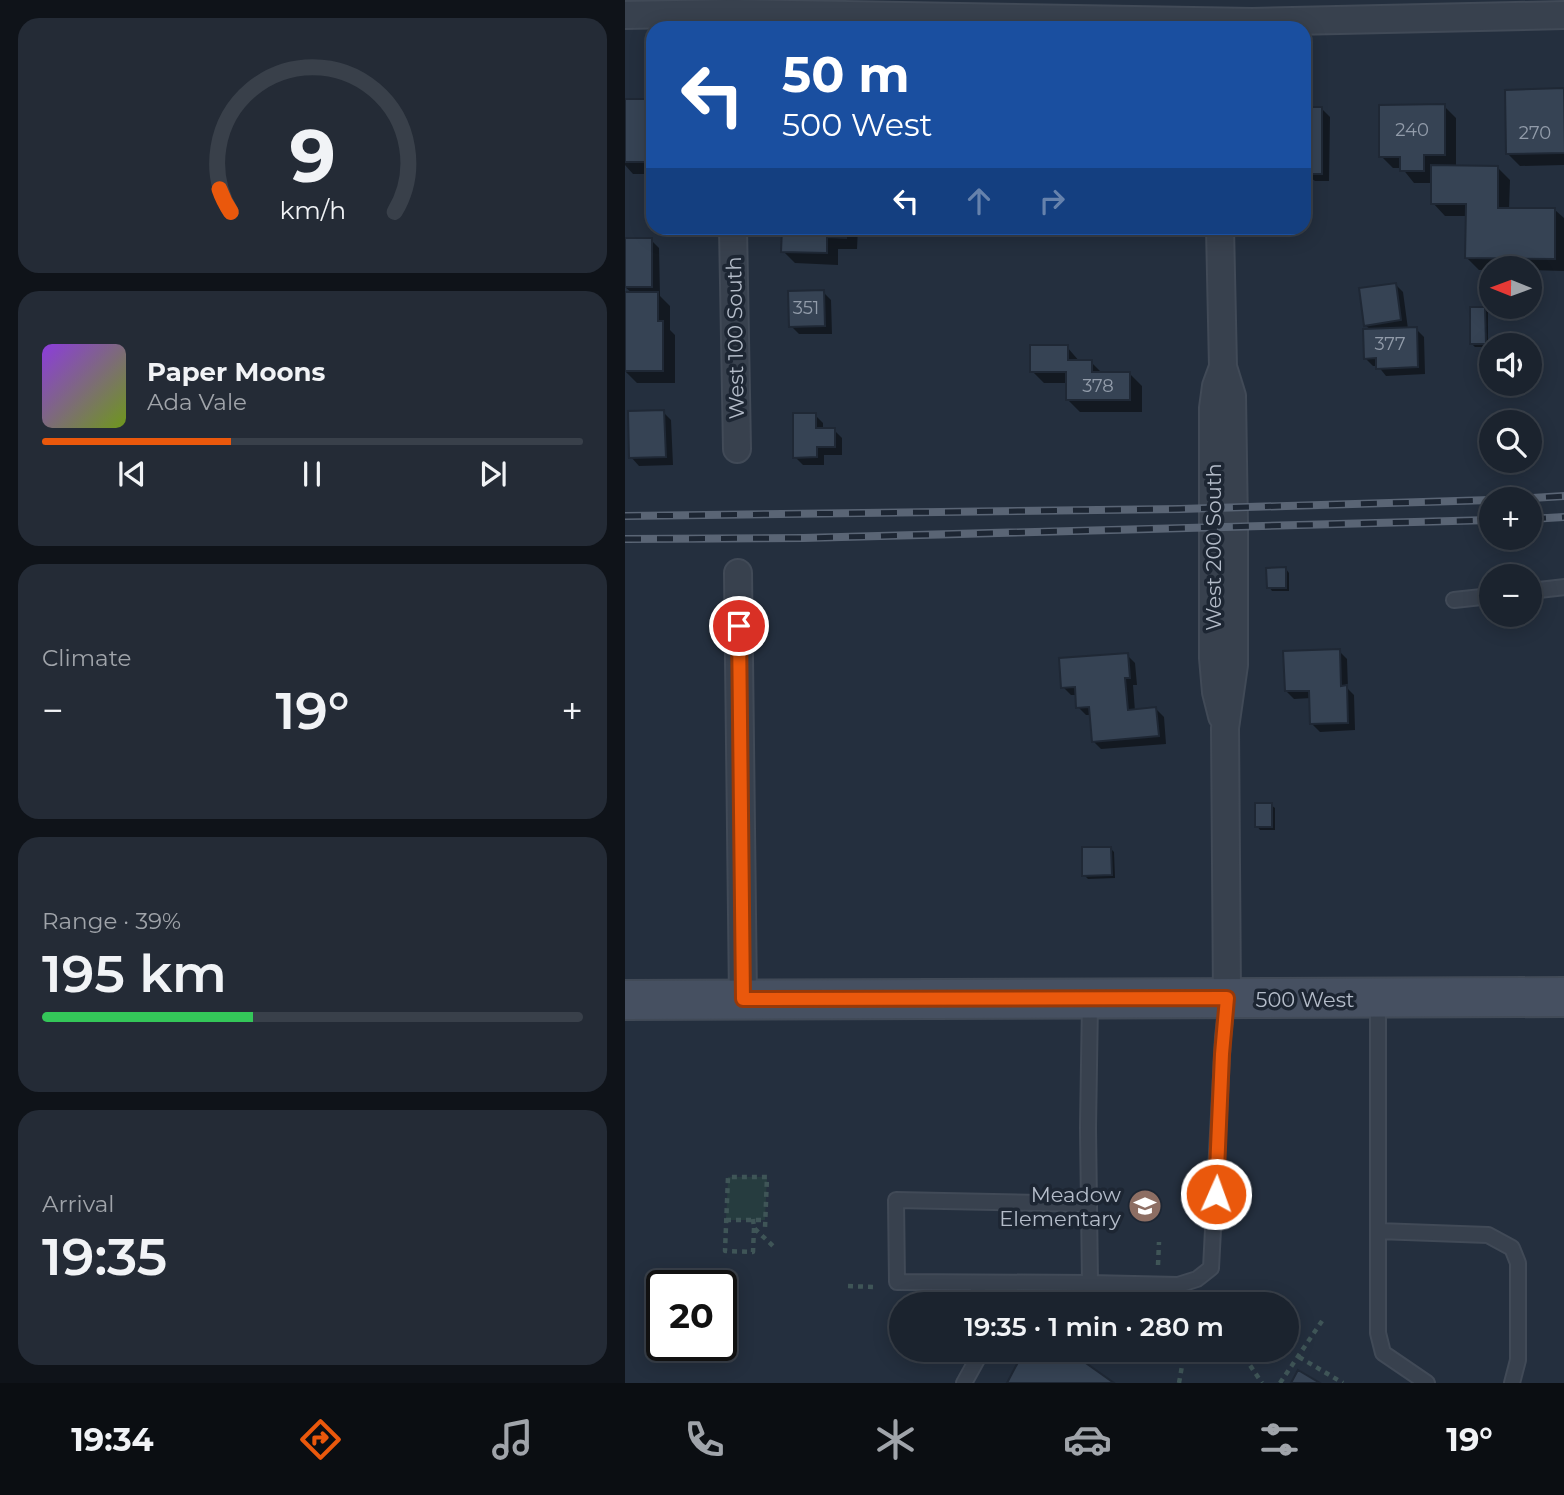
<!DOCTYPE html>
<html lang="en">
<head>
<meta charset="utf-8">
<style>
  :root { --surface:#1b232e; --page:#242b36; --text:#f1f3f6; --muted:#a0a4aa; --line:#39404a; --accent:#ea580c }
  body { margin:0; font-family:Montserrat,sans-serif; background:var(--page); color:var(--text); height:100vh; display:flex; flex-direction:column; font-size:26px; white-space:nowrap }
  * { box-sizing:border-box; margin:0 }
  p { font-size:23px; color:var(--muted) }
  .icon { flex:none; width:38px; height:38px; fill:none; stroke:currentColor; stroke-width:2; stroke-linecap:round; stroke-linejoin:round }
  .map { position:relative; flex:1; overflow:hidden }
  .drawer { display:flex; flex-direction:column; gap:18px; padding:18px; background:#0f1319; width:625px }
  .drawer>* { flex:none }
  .hud { position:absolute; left:21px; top:21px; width:665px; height:214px; border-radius:21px; box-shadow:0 4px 18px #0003,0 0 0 2px var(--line); background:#1a4fa0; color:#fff; overflow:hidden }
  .needle { width:46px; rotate:271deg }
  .buttons { position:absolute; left:854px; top:256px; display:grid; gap:14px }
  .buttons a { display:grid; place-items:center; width:63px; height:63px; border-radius:50%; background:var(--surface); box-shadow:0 4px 18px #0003,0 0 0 2px var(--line); font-size:35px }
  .speed { position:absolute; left:21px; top:1270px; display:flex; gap:14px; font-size:35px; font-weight:700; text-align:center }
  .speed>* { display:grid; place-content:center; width:91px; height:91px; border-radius:50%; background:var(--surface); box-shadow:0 4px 18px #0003,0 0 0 2px var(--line); line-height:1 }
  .speed .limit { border:4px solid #111; border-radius:10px; background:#fff; color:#111 }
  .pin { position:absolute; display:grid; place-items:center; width:60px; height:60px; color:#fff; margin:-30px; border:4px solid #fff; border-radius:50%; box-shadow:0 2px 7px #0007 }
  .me { position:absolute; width:77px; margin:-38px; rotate:2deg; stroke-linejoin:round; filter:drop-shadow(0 0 5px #0008) }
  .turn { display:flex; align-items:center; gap:24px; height:147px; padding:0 21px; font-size:32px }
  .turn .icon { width:91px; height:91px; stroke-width:2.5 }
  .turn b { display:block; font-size:49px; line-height:60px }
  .lanes { display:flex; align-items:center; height:66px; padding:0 21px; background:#0003; justify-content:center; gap:35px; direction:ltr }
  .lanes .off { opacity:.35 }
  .big { font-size:52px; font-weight:600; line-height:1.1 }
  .drawer .card { flex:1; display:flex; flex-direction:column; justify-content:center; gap:10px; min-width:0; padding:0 24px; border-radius:21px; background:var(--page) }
  .drawer .dial { align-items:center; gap:0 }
  .dial svg { height:182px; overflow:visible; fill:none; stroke:var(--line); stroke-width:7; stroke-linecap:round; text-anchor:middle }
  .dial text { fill:var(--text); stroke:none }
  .song { display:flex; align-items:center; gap:21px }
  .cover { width:84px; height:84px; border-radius:10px; background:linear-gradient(135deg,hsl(270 70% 55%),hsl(80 70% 35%)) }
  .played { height:7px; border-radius:4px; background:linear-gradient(90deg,var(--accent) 35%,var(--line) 35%) }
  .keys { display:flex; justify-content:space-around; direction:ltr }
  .heat { display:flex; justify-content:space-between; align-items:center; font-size:38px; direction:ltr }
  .charge { height:10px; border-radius:5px; background:linear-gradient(90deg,#34c759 39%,var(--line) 0) }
  .trip { position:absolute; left:264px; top:1292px; width:410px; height:70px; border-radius:35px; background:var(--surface); box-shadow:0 4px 18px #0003,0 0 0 2px var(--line); font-weight:600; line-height:70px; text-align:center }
  .dock { display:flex; height:112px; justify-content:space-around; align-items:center; background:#0b0e12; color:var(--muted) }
  .dock .icon { width:49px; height:49px }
  .dock .on { color:var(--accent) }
  .dock b { font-size:32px; color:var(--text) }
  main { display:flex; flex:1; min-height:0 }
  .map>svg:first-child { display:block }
</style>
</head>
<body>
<main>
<section class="drawer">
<div class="card dial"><svg viewBox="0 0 100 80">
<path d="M14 69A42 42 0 1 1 86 69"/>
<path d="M14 69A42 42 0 0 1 9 59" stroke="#ea580c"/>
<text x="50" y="56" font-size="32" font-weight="700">9</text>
<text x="50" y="72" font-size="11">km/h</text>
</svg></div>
<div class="card">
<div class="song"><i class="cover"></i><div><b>Paper Moons</b><p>Ada Vale</p></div></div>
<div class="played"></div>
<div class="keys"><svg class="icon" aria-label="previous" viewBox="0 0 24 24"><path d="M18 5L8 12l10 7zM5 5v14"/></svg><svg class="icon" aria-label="pause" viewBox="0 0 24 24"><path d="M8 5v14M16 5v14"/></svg><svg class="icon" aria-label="next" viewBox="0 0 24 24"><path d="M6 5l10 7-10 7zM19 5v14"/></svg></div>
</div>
<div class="card"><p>Climate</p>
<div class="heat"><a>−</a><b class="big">19°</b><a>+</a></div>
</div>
<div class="card"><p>Range · 39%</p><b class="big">195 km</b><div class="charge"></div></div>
<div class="card"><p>Arrival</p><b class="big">19:35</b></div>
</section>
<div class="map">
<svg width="940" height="1383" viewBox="0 0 940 1383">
  <rect width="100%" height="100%" fill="#242f3e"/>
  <path fill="#263c3f" d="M103,1177H142L140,1220H101Z"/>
  <path fill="#0007" d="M938,90L940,165L895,166L883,154Z
    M0,101H22L28,107V174H8L0,165Z
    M819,106L831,118V168H873L885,180L884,209L930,210L940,219V271L905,270V268L854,270L842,258V216H820L808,203V183H789L777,168H768L756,156Z
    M679,109H697L705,117L704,181H690L679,173Z
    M159,228H233L232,249H213V265L170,263L158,251Z
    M0,240H26L34,248L35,296L45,306V330L50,335V383H12L0,371V294H8L0,287Z
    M770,284L778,292L783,329H791L799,337L800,374L761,376L753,366H748L740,358L746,330L740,325Z
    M198,292L206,300L207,334H174L166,326Z
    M859,308L863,312V347H850L847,344Z
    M442,347L455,362H466L478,374H505L517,386V412H455L443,400V383H419L407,371Z
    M38,412L46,420L48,465L14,466L6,457Z
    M190,415L198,423V430H209L217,438V455H199V465H178L170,457Z
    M661,569L664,573V591H647L644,587Z
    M714,651L722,659L723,689L729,695L730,730L695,732L687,724L686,698L669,699L661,691Z
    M502,655L510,663L512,685H508L510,711L531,709L539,717L541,744L476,749L468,741L466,715H461L453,707L452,695H446L438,687Z
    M646,805L650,808V830H635L632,826Z
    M485,848L489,852L490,878L463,879L459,875Z"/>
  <path fill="#364354" stroke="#1f2835" stroke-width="2" d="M939,88L940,153L881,154L880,90Z
    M0,99H23V108H28V162H0Z
    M820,104V155H799V171H775V157H754V105Z
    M679,107H697V174H680Z
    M806,165L873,166V208H930V259L840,258L841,204H806Z
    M157,228H221V238L202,237V253L156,252Z
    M0,238H27V287H0Z
    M771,283L776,320L739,326L734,288Z
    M199,290L200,326L164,327L163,291Z
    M0,292H33V321H38V371H0Z
    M845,307H860L861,344H845Z
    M792,327L793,367L751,369V358L739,359L738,329Z
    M405,345H443V360H467V372H505V400H441V372H405Z
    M39,410L41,457L4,458L3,411Z
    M168,413H191V428H210V447H192V457L168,458Z
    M661,567V588H642L641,568Z
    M715,649L716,686L722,685L723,723L685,724L684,691H660L658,651Z
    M503,653L505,678H500L503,710L531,707L534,736L467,742L464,707L451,708L450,687L436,688L434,658Z
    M630,803H647V827H630Z
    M457,847H486L487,875L457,876Z
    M400,1349H441L489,1383H382Z
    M673,1370L695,1383H666Z"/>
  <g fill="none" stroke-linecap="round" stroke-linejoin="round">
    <defs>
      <path id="lane" d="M905,591L940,587
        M829,600L866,596
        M753,1001V1333L758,1353L802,1383
        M465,1002L463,1128L465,1283L553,1285L572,1279L586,1268L598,1037L602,1000
        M464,1204L271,1200L272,1282L465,1283
        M753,1231L863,1235L887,1248L893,1263V1360L887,1383
        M353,1283V1304
        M339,1383L354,1356V1349"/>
      <path id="street" d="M0,15L104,13L627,22L940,15
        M108,228L112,449
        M595,228L598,367L607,396L609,526V665L600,728L602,998
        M113,573L118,999
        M597,716L591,692L588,658V408L591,386L598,367"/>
      <path id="secondary" d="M0,1000L940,997"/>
    </defs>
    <use href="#lane" stroke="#414a57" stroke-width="18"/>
    <use href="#street" stroke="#414a57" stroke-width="30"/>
    <use href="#secondary" stroke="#414a57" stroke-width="42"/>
    <path stroke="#3f5557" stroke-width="4.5" stroke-dasharray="5 5" stroke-linecap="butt" d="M128,1219L129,1228L148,1246
      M101,1220H140
      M129,1228L128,1252L100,1251L103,1177H142L140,1228
      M533,1265L534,1242
      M223,1286L248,1287
      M614,1349L637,1383
      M674,1357L718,1383
      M554,1383L560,1349
      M655,1383L699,1318"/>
    <use href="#lane" stroke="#38414e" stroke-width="14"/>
    <use href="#street" stroke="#38414e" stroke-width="26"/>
    <use href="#secondary" stroke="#465061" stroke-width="38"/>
    <defs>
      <path id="rail" d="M889,499L940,496
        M0,516L555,509L866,500
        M905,519L940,517
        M0,539L178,538L866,520"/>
    </defs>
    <use href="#rail" stroke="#5a6575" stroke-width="8"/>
    <use href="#rail" stroke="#1d2633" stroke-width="5" stroke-dasharray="16" stroke-linecap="butt"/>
  </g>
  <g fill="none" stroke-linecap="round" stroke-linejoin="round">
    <defs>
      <path id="route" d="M114,626L118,999L602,998L597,1054L591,1194"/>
    </defs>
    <use href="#route" stroke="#983908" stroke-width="18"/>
    <use href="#route" stroke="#ea580c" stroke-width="12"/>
  </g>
  <defs>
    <symbol id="school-disc" viewBox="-11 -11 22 22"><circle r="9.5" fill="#8d6e63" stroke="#1d2633"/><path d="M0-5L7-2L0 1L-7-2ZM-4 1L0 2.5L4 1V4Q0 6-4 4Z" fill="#fff"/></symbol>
  </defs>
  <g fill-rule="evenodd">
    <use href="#school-disc" x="501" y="1187" width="38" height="38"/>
  </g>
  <g text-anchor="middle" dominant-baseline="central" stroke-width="7" stroke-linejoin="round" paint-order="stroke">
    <g font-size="18" fill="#929caa">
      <text x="787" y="130">240</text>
      <text x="910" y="133">270</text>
      <text x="181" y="308">351</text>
      <text x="765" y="344">377</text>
      <text x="473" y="386">378</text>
    </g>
    <g font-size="21" fill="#b4bcc9" stroke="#1d2633">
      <text transform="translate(110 338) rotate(-91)">West 100 South</text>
      <text transform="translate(588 547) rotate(-90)">West 200 South</text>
      <text x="680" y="999">500 West</text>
    </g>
    <g font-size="21" fill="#b4bcc9" stroke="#1d2633" text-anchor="end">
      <text x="496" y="1194">Meadow<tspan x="496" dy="24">Elementary</tspan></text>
    </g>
  </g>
</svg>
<div class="buttons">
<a><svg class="needle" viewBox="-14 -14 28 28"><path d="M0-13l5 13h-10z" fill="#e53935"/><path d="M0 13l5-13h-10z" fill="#a0a4aa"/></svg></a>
<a><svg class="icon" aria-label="sound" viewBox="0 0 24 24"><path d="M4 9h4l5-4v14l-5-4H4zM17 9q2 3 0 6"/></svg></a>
<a><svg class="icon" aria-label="search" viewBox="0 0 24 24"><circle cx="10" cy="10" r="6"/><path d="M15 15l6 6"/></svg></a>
<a>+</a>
<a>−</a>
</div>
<div class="speed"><div class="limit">20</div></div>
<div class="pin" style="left:114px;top:626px;background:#d93025"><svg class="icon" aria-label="arrive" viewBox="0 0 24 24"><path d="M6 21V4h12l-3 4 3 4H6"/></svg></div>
<svg class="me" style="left:591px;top:1194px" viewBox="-20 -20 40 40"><circle r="17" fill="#ea580c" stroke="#fff" stroke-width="3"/><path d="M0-11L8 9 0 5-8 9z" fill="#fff"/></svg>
<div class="trip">19:35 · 1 min · 280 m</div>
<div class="hud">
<div class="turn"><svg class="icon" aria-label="left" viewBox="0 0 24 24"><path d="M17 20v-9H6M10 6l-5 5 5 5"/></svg><div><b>50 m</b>500 West</div></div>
<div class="lanes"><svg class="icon" aria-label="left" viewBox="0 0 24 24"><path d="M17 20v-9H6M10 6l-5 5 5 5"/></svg><svg class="icon off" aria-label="ahead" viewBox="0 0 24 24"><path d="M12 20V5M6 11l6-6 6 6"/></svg><svg class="icon off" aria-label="right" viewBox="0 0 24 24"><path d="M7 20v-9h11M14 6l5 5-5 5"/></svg></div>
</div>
</div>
</main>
<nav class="dock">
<b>19:34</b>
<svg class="icon on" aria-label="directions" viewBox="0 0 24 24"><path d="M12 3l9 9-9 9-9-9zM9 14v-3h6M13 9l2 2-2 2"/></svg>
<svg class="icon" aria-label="music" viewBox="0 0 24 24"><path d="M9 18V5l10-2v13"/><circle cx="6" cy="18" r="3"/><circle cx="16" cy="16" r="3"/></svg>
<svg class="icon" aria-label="phone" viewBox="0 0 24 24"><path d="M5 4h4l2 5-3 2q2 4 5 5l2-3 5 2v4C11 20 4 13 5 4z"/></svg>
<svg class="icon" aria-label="climate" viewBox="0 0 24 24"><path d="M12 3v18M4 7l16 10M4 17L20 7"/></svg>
<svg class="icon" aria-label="car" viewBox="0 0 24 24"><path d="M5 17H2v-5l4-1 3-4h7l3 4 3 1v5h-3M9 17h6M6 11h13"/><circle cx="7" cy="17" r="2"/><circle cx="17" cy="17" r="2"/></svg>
<svg class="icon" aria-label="filters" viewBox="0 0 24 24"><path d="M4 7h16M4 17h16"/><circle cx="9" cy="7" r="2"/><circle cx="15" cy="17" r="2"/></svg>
<b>19°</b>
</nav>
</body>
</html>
